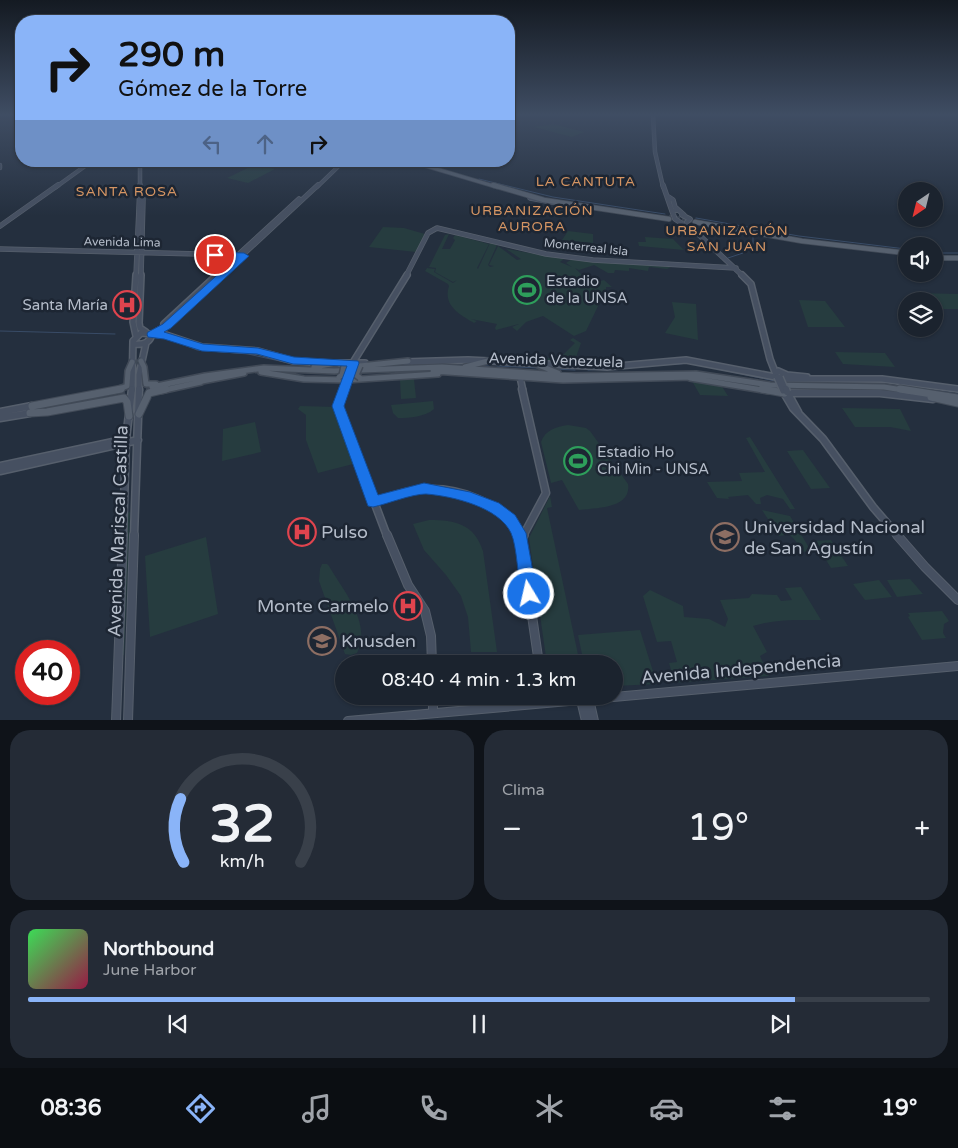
<!DOCTYPE html>
<html lang="es">
<head>
<meta charset="utf-8">
<style>
  :root { --surface:#1b232e; --page:#242b36; --text:#f1f3f6; --muted:#a0a4aa; --line:#39404a; --accent:#8ab4f8 }
  body { margin:0; font-family:"Varela Round",sans-serif; background:var(--page); color:var(--text); height:100vh; display:flex; flex-direction:column; font-size:19px; white-space:nowrap }
  * { box-sizing:border-box; margin:0 }
  p { font-size:16px; color:var(--muted) }
  .icon { flex:none; width:28px; height:28px; fill:none; stroke:currentColor; stroke-width:2; stroke-linecap:round; stroke-linejoin:round }
  .map { position:relative; height:720px; overflow:hidden }
  .panel { display:flex; flex-direction:column; gap:10px; padding:10px; background:#0f1319; flex:1 }
  .panel>* { flex:none }
  .top-card { position:absolute; left:15px; top:15px; width:500px; height:152px; border-radius:20px; box-shadow:0 1px 4px #0004,0 0 0 1px var(--line); background:#8ab4f8; color:#111; overflow:hidden }
  .needle { width:32px; rotate:215deg }
  .buttons { position:absolute; left:898px; top:182px; display:grid; gap:10px }
  .buttons a { display:grid; place-items:center; width:45px; height:45px; border-radius:50%; background:var(--surface); box-shadow:0 1px 4px #0004,0 0 0 1px var(--line); font-size:25px }
  .speed { position:absolute; left:15px; top:640px; display:flex; gap:10px; font-size:25px; font-weight:700; text-align:center }
  .speed>* { display:grid; place-content:center; width:65px; height:65px; border-radius:50%; background:var(--surface); box-shadow:0 1px 4px #0004,0 0 0 1px var(--line); line-height:1 }
  .speed .limit { border:8px solid #d22; background:#fff; color:#111 }
  .pin { position:absolute; display:grid; place-items:center; width:42px; height:42px; color:#fff; margin:-21px; border:2px solid #fff; border-radius:50%; box-shadow:0 1px 5px #0007 }
  .me { position:absolute; width:55px; margin:-28px; rotate:351deg; stroke-linejoin:round; filter:drop-shadow(0 0 4px #0008) }
  .turn { display:flex; align-items:center; gap:18px; height:105px; padding:0 20px; font-size:22px }
  .turn .icon { width:65px; height:65px; stroke-width:2.5 }
  .turn b { display:block; font-size:35px; line-height:42px }
  .lanes { display:flex; align-items:center; height:48px; padding:0 20px; background:#0003; justify-content:center; gap:25px; direction:ltr }
  .lanes .off { opacity:.35 }
  .big { font-size:38px; font-weight:600; line-height:1.1 }
  .panel .card { flex:1; display:flex; flex-direction:column; justify-content:center; gap:8px; min-width:0; padding:0 18px; border-radius:20px; background:var(--page) }
  .panel .dial { align-items:center; gap:0 }
  .dial svg { height:130px; overflow:visible; fill:none; stroke:var(--line); stroke-width:7; stroke-linecap:round; text-anchor:middle }
  .dial text { fill:var(--text); stroke:none }
  .song { display:flex; align-items:center; gap:15px }
  .cover { width:60px; height:60px; border-radius:8px; background:linear-gradient(135deg,hsl(130 70% 55%),hsl(340 70% 35%)) }
  .played { height:5px; border-radius:2px; background:linear-gradient(90deg,var(--accent) 85%,var(--line) 85%) }
  .keys { display:flex; justify-content:space-around; direction:ltr }
  .heat { display:flex; justify-content:space-between; align-items:center; font-size:28px; direction:ltr }
  .panel .tiles { flex:1; display:grid; gap:10px; grid-template-columns:1fr 1fr }
  .card:last-child { grid-column:span 2 }
  .trip { position:absolute; left:335px; top:655px; width:288px; height:50px; border-radius:25px; background:var(--surface); box-shadow:0 1px 4px #0004,0 0 0 1px var(--line); font-weight:600; line-height:50px; text-align:center }
  .tabs { display:flex; height:80px; justify-content:space-around; align-items:center; background:#0b0e12; color:var(--muted) }
  .tabs .icon { width:35px; height:35px }
  .tabs .selected { color:var(--accent) }
  .tabs b { font-size:22px; color:var(--text) }
  .map>svg:first-child { display:block }
</style>
</head>
<body>
<div class="map">
<svg width="958" height="721" viewBox="0 0 958 721">
  <rect width="100%" height="100%" fill="#242f3e"/>
  <path fill="#263c3f" d="M553,124L584,132L572,137L534,127Z
    M254,165L275,169L248,183L227,178Z
    M383,227L404,228L425,234L416,252L369,247Z
    M568,231L593,234V243L562,240Z
    M449,234L442,249H450L455,240L453,238L455,235L489,244L477,268L478,269L490,243L497,245L488,265L490,267L494,266L489,265L498,246L517,260L521,259L506,249L564,259L560,262L572,267L566,263L572,259L671,267L667,269L649,267L648,271L629,268V271L615,270L614,273H608L594,265L579,270L575,268L585,278L589,277L597,282L604,280L612,287H606V292L595,301L600,302L586,331L574,336L543,316L526,322L517,331L512,327L519,324L496,330L495,328L497,324L471,319L477,321L474,323C463,316 442,307 449,286L448,284L425,271L427,268L435,269L434,272L453,283L457,280L453,282L435,272L436,268L429,267L445,235Z
    M645,237L673,239L684,250L639,246L638,242H646Z
    M915,293L958,294V309H934V301H924Z
    M799,300L825,301L845,327H808Z
    M672,302L696,304L698,340L665,333L675,317Z
    M573,338L581,343L574,363L539,360L554,357L559,359L575,343L570,340Z
    M835,352L885,353L895,367L843,364Z
    M414,379L416,398L401,399L400,380Z
    M692,381L721,385L728,396L700,395Z
    M433,401L434,409C425,417 410,418 398,418L393,413L391,405Z
    M300,406L337,407L357,463L318,473L306,440V415L298,409Z
    M842,408L900,409L911,431L890,427H855Z
    M255,422L261,452L222,461L223,429Z
    M568,425L586,428L590,431L628,484C632,509 595,508 579,510L562,480L551,483L541,442C545,430 556,427 568,425Z
    M750,437L795,509H790L783,499L767,495L760,498L761,504H756L748,495L728,497L729,499L717,498L707,482L742,481L739,473L765,472L746,438Z
    M803,450L830,488L811,489L787,451Z
    M550,496L552,507L547,508L580,664H547L529,538Z
    M762,510L790,516L811,551L802,552C797,543 794,536 785,533L786,535L779,536Z
    M130,512L124,655L121,656L127,513Z
    M429,520C456,520 474,524 483,551L497,652H471L468,617L461,596L446,575L424,550L413,524Z
    M206,537L218,614L150,637L145,556Z
    M831,540L848,566L831,568L814,541Z
    M322,564H327L329,566C344,592 372,623 357,653L351,655L345,654L319,581L320,569Z
    M910,579L923,594L897,597L887,580Z
    M879,580L892,597L865,600L853,584Z
    M801,587L821,620C798,620 775,619 753,626L767,652L760,656L769,676L671,683L669,678L673,677L669,663L677,662L671,641L657,642L643,596L650,590L683,606L684,617L709,619L725,627L728,619L720,600L749,598L752,594L777,595L781,601L792,600L785,588Z
    M942,611L949,621L944,624L943,633L946,638L922,640L908,617L910,616L908,613Z
    M640,630L657,684L614,686V664H584L578,635Z"/>
  <g fill="none" stroke-linecap="round" stroke-linejoin="round">
    <path stroke="#394c67" stroke-width="1" d="M479,179L553,197L665,214
      M696,218L799,236L906,249
      M934,253H958
      M728,258L743,253L753,244V235
      M0,331L115,334
      M164,337L197,350L248,354L284,362L312,365
      M484,365H489
      M497,366L539,368
      M374,367L465,364
      M553,369L575,370
      M718,369L775,381
      M588,370L692,363
      M794,383H853L900,386
      M911,387L958,394"/>
    <path stroke="#3a4453" stroke-width="3" stroke-dasharray="3 2" stroke-linecap="butt" d="M409,161L423,165"/>
    <path stroke="#3a4453" stroke-width="4.5" stroke-dasharray="4.5 2" stroke-linecap="butt" d="M669,217L696,221"/>
    <path stroke="#3a4453" stroke-width="5" stroke-dasharray="5 2.5" stroke-linecap="butt" d="M131,391L152,387"/>
    <path stroke="#3a4453" stroke-width="7" stroke-dasharray="7 3" stroke-linecap="butt" d="M118,393L138,389"/>
    <defs>
      <path id="secondary-far4" d="M653,115L655,152L663,187
        M509,116L514,115
        M140,161V187
        M0,165V168
        M56,187L92,161
        M317,187L344,161"/>
      <path id="secondary-far3" d="M663,185L672,211
        M667,196L673,200L675,207L684,215
        M530,198L580,207
        M678,210L672,211L675,219L698,234L743,276
        M682,215L690,219L687,222
        M0,226L58,185
        M0,249L239,255
        M136,276L140,185
        M141,276L143,199
        M215,276L299,199
        M220,276L318,185
        M406,276L428,233L437,228L546,254L593,260L736,268"/>
      <path id="secondary-far2" d="M136,275L133,322L136,336
        M141,275L139,323L140,328L146,332
        M742,275L751,284L770,359L777,377
        M164,324L217,275
        M156,332L167,326L222,275
        M152,334L166,335L202,347L258,351L293,361L328,363
        M134,344C143,345 150,343 152,334
        M404,362L468,360L607,367L686,360L786,379H882L958,389
        M336,363H365
        M352,364L407,275
        M778,371L787,375L807,377
        M520,377L523,391
        M132,391L133,341L141,333L152,334
        M139,391V375L146,343
        M343,391L346,380"/>
      <path id="secondary-far1" d="M343,389L338,406L387,536
        M522,389L546,493L523,536
        M783,391L793,408L823,439L873,507L898,536
        M787,392L798,412
        M784,393H880L933,399
        M0,412L32,406
        M0,418L30,413
        M0,466L127,439
        M0,471L138,440
        M373,502C388,498 403,491 418,490C455,485 503,502 519,536
        M123,536L126,439L132,389
        M134,536L139,389"/>
      <path id="secondary" d="M387,535L408,585L425,611L431,636L432,664
        M519,535L521,540L539,664
        M897,535L925,567L958,600
        M521,540L524,535
        M433,696V713
        M589,699L594,721
        M581,700L586,721
        M116,721L123,535
        M128,721L134,535
        M348,721L958,666"/>
      <path id="primary-far3" d="M423,165L497,187"/>
      <path id="primary-far2" d="M493,185L544,200L669,219
        M695,222L802,241L906,253
        M934,258H958"/>
      <path id="primary-far1" d="M141,361L144,367L146,384H156
        M536,364L558,373
        M360,366L408,361
        M314,367L336,363L344,366
        M465,367L488,361
        M433,371L563,380L694,377
        M261,372L304,379L346,380L438,374
        M690,378L769,391
        M197,382L244,373
        M152,387L205,376L264,368L334,371L442,367L576,376L696,374L770,385L884,387L909,391
        M114,391L127,386L128,371L132,362
        M160,391L201,382"/>
      <path id="primary" d="M762,389L784,393
        M900,389L958,398
        M931,397L958,403
        M32,406L121,389
        M30,413L47,412L124,398L127,402L129,416
        M139,414L149,393L166,389"/>
    </defs>
    <use href="#secondary-far4" stroke="#565f6c" stroke-width="4.5"/>
    <use href="#secondary-far3" stroke="#565f6c" stroke-width="5.5"/>
    <use href="#secondary-far2" stroke="#565f6c" stroke-width="8"/>
    <use href="#secondary-far1" stroke="#565f6c" stroke-width="9"/>
    <use href="#secondary" stroke="#565f6c" stroke-width="10"/>
    <use href="#primary-far3" stroke="#414a57" stroke-width="4.5"/>
    <use href="#primary-far2" stroke="#414a57" stroke-width="6"/>
    <use href="#primary-far1" stroke="#414a57" stroke-width="8"/>
    <use href="#primary" stroke="#414a57" stroke-width="9"/>
    <use href="#secondary-far4" stroke="#465061" stroke-width="3"/>
    <use href="#secondary-far3" stroke="#465061" stroke-width="4"/>
    <use href="#secondary-far2" stroke="#465061" stroke-width="5"/>
    <use href="#secondary-far1" stroke="#465061" stroke-width="6"/>
    <use href="#secondary" stroke="#465061" stroke-width="8"/>
    <use href="#primary-far3" stroke="#56606e" stroke-width="3"/>
    <use href="#primary-far2" stroke="#56606e" stroke-width="4.5"/>
    <use href="#primary-far1" stroke="#56606e" stroke-width="5"/>
    <use href="#primary" stroke="#56606e" stroke-width="7"/>
    <defs>
      <path id="secondary-bridge-far1" d="M777,377L783,391
        M780,377L786,391
        M345,378L349,366
        M350,378L354,365"/>
      <path id="secondary-bridge" d="M786,389L787,392"/>
      <path id="primary-bridge" d="M360,366L356,375L360,378
        M339,377L342,375L344,366"/>
    </defs>
    <use href="#secondary-bridge-far1" stroke="#565f6c" stroke-width="8" stroke-linecap="butt"/>
    <use href="#secondary-bridge" stroke="#565f6c" stroke-width="9" stroke-linecap="butt"/>
    <use href="#primary-bridge" stroke="#414a57" stroke-width="8" stroke-linecap="butt"/>
    <use href="#secondary-bridge-far1" stroke="#465061" stroke-width="5"/>
    <use href="#secondary-bridge" stroke="#465061" stroke-width="6"/>
    <use href="#primary-bridge" stroke="#56606e" stroke-width="5"/>
  </g>
  <linearGradient id="sky" x2="0" y2="1"><stop stop-color="#141a22"/><stop offset="0.53" stop-color="#3f4d63"/><stop offset="1" stop-color="#3f4d63" stop-opacity="0"/></linearGradient>
  <rect width="958" height="216" fill="url(#sky)"/>
  <path fill="#1a73e8" stroke="#114b97" d="M215,252L244,253L249,256L171,328L164,332L203,344L258,348L294,357L358,361L359,363L344,406L378,495L424,483L470,492L499,503L515,515L526,533L537,594L535,599L529,601L523,599L521,594C518,579 517,546 511,533C499,507 452,496 426,494C412,494 387,504 373,507L368,506L332,406L347,366L293,364L257,354L202,351L164,339L148,337L147,334L148,332L163,324L236,258L212,257L210,255Z"/>
  <defs>
    <symbol id="stadium-ring" viewBox="-11 -11 22 22"><circle r="9.5" fill="#1d2633" stroke="#2e9e5b" stroke-width="1.5"/><path d="M0-5a6.5 5 0 1 0 0 10a6.5 5 0 1 0 0-10ZM-3.5-1.8h7v3.6h-7Z" fill="#2e9e5b"/></symbol>
    <symbol id="hospital-ring" viewBox="-11 -11 22 22"><circle r="9.5" fill="#1d2633" stroke="#e0444e" stroke-width="1.5"/><path d="M-5-5h3v3.5h4V-5h3V5h-3V1.5h-4V5h-3Z" fill="#e0444e"/></symbol>
    <symbol id="university-ring" viewBox="-11 -11 22 22"><circle r="9.5" fill="#1d2633" stroke="#8d6e63" stroke-width="1.5"/><path d="M0-5L7-2L0 1L-7-2ZM-4 1L0 2.5L4 1V4Q0 6-4 4Z" fill="#8d6e63"/></symbol>
  </defs>
  <g fill-rule="evenodd">
    <use href="#stadium-ring" x="511" y="274" width="32" height="32"/>
    <use href="#hospital-ring" x="111" y="289" width="32" height="32"/>
    <use href="#stadium-ring" x="562" y="445" width="32" height="32"/>
    <use href="#hospital-ring" x="286" y="516" width="32" height="32"/>
    <use href="#university-ring" x="709" y="521" width="32" height="32"/>
    <use href="#hospital-ring" x="392" y="590" width="32" height="32"/>
    <use href="#university-ring" x="306" y="625" width="32" height="32"/>
  </g>
  <g text-anchor="middle" dominant-baseline="central" stroke-width="5" stroke-linejoin="round" paint-order="stroke">
    <g font-size="12" fill="#b4bcc9" stroke="#1d2633">
      <text transform="translate(122 242) rotate(1)">Avenida Lima</text>
      <text transform="translate(586 247) rotate(6)">Monterreal Isla</text>
    </g>
    <g font-size="14" letter-spacing="1" fill="#d59563" stroke="#1d2633">
      <text x="586" y="181">LA CANTUTA</text>
      <text x="127" y="191">SANTA ROSA</text>
      <text x="532" y="210">URBANIZACIÓN<tspan x="532" dy="16">AURORA</tspan></text>
      <text x="727" y="230">URBANIZACIÓN<tspan x="727" dy="16">SAN JUAN</tspan></text>
    </g>
    <g font-size="15" fill="#b4bcc9" stroke="#1d2633" text-anchor="start">
      <text x="546" y="281">Estadio<tspan x="546" dy="17">de la UNSA</tspan></text>
      <text x="108" y="305" text-anchor="end">Santa María</text>
      <text x="597" y="452">Estadio Ho<tspan x="597" dy="17">Chi Min - UNSA</tspan></text>
    </g>
    <g font-size="15" fill="#b4bcc9" stroke="#1d2633">
      <text transform="translate(556 360) rotate(2)">Avenida Venezuela</text>
    </g>
    <g font-size="18" fill="#b4bcc9" stroke="#1d2633" text-anchor="start">
      <text x="744" y="527">Universidad Nacional<tspan x="744" dy="21">de San Agustín</tspan></text>
      <text x="321" y="532">Pulso</text>
      <text x="389" y="606" text-anchor="end">Monte Carmelo</text>
      <text x="341" y="641">Knusden</text>
    </g>
    <g font-size="18" fill="#b4bcc9" stroke="#1d2633">
      <text transform="translate(118 531) rotate(-88)">Avenida Mariscal Castilla</text>
      <text transform="translate(741 669) rotate(-5)">Avenida Independencia</text>
    </g>
  </g>
</svg>
<div class="buttons">
<a><svg class="needle" viewBox="-14 -14 28 28"><path d="M0-13l5 13h-10z" fill="#e53935"/><path d="M0 13l5-13h-10z" fill="#a0a4aa"/></svg></a>
<a><svg class="icon" aria-label="sound" viewBox="0 0 24 24"><path d="M4 9h4l5-4v14l-5-4H4zM17 9q2 3 0 6"/></svg></a>
<a><svg class="icon" aria-label="layers" viewBox="0 0 24 24"><path d="M12 4l9 5-9 5-9-5zM3 14l9 5 9-5"/></svg></a>
</div>
<div class="speed"><div class="limit">40</div></div>
<div class="pin" style="left:215px;top:255px;background:#d93025"><svg class="icon" aria-label="arrive" viewBox="0 0 24 24"><path d="M6 21V4h12l-3 4 3 4H6"/></svg></div>
<svg class="me" style="left:529px;top:594px" viewBox="-20 -20 40 40"><circle r="17" fill="#1a73e8" stroke="#fff" stroke-width="3"/><path d="M0-11L8 9 0 5-8 9z" fill="#fff"/></svg>
<div class="trip">08:40 · 4 min · 1.3 km</div>
<div class="top-card">
<div class="turn"><svg class="icon" aria-label="right" viewBox="0 0 24 24"><path d="M7 20v-9h11M14 6l5 5-5 5"/></svg><div><b>290 m</b>Gómez de la Torre</div></div>
<div class="lanes"><svg class="icon off" aria-label="left" viewBox="0 0 24 24"><path d="M17 20v-9H6M10 6l-5 5 5 5"/></svg><svg class="icon off" aria-label="ahead" viewBox="0 0 24 24"><path d="M12 20V5M6 11l6-6 6 6"/></svg><svg class="icon" aria-label="right" viewBox="0 0 24 24"><path d="M7 20v-9h11M14 6l5 5-5 5"/></svg></div>
</div>
</div>
<section class="panel">
<div class="tiles">
<div class="card dial"><svg viewBox="0 0 100 80">
<path d="M14 69A42 42 0 1 1 86 69"/>
<path d="M14 69A42 42 0 0 1 12 30" stroke="#8ab4f8"/>
<text x="50" y="56" font-size="32" font-weight="700">32</text>
<text x="50" y="72" font-size="11">km/h</text>
</svg></div>
<div class="card"><p>Clima</p>
<div class="heat"><a>−</a><b class="big">19°</b><a>+</a></div>
</div>
<div class="card">
<div class="song"><i class="cover"></i><div><b>Northbound</b><p>June Harbor</p></div></div>
<div class="played"></div>
<div class="keys"><svg class="icon" aria-label="previous" viewBox="0 0 24 24"><path d="M18 5L8 12l10 7zM5 5v14"/></svg><svg class="icon" aria-label="pause" viewBox="0 0 24 24"><path d="M8 5v14M16 5v14"/></svg><svg class="icon" aria-label="next" viewBox="0 0 24 24"><path d="M6 5l10 7-10 7zM19 5v14"/></svg></div>
</div>
</div>
</section>
<nav class="tabs">
<b>08:36</b>
<svg class="icon selected" aria-label="directions" viewBox="0 0 24 24"><path d="M12 3l9 9-9 9-9-9zM9 14v-3h6M13 9l2 2-2 2"/></svg>
<svg class="icon" aria-label="music" viewBox="0 0 24 24"><path d="M9 18V5l10-2v13"/><circle cx="6" cy="18" r="3"/><circle cx="16" cy="16" r="3"/></svg>
<svg class="icon" aria-label="phone" viewBox="0 0 24 24"><path d="M5 4h4l2 5-3 2q2 4 5 5l2-3 5 2v4C11 20 4 13 5 4z"/></svg>
<svg class="icon" aria-label="climate" viewBox="0 0 24 24"><path d="M12 3v18M4 7l16 10M4 17L20 7"/></svg>
<svg class="icon" aria-label="car" viewBox="0 0 24 24"><path d="M5 17H2v-5l4-1 3-4h7l3 4 3 1v5h-3M9 17h6M6 11h13"/><circle cx="7" cy="17" r="2"/><circle cx="17" cy="17" r="2"/></svg>
<svg class="icon" aria-label="filters" viewBox="0 0 24 24"><path d="M4 7h16M4 17h16"/><circle cx="9" cy="7" r="2"/><circle cx="15" cy="17" r="2"/></svg>
<b>19°</b>
</nav>
</body>
</html>
